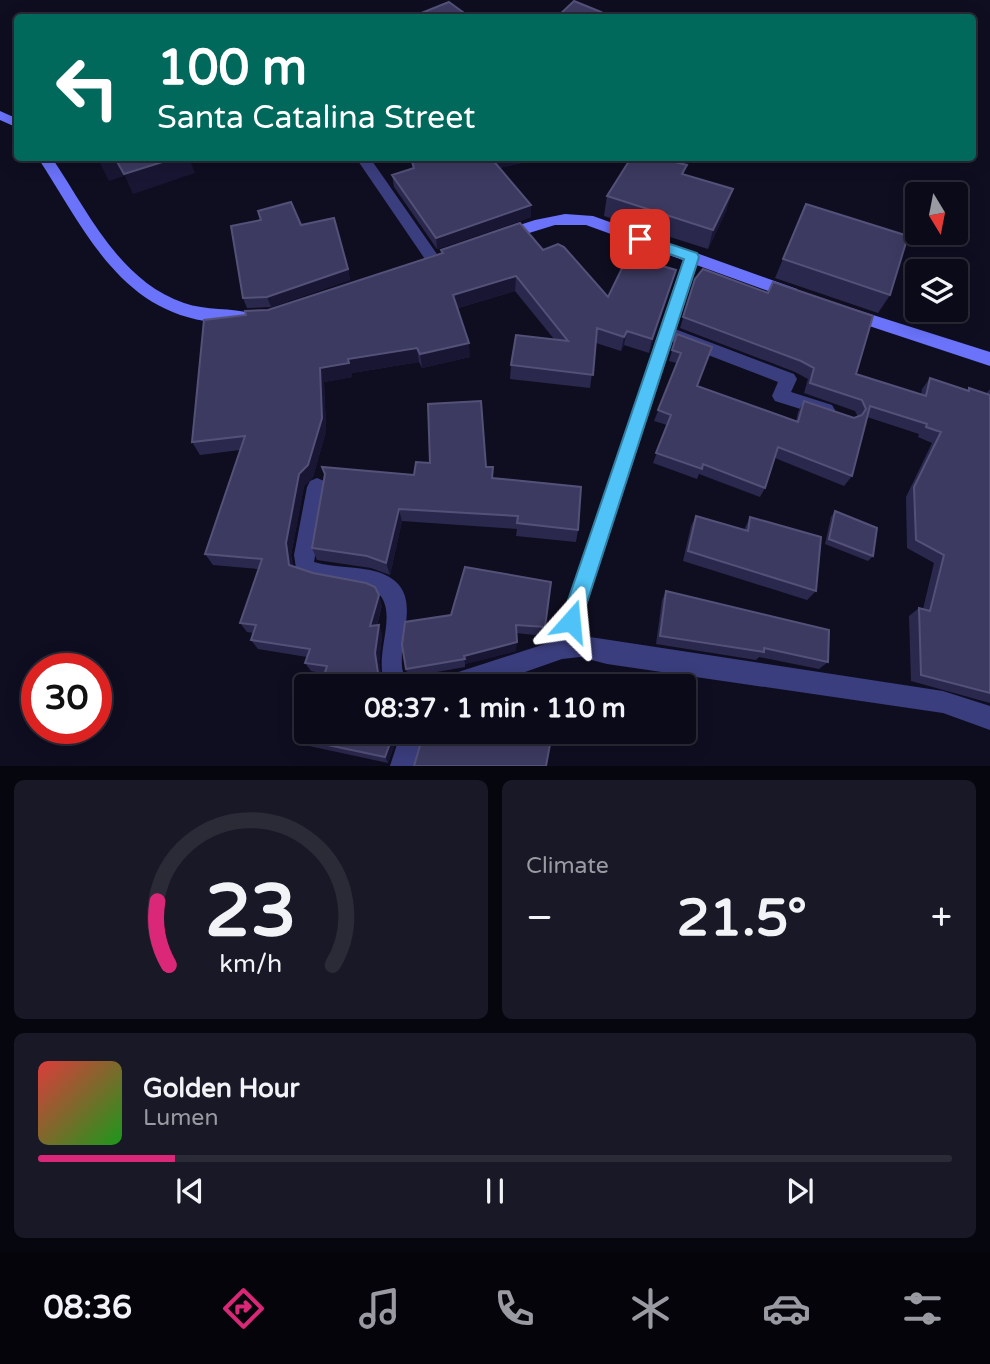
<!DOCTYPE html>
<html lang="en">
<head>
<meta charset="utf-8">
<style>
  :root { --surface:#0b0a19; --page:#191826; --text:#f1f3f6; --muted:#9a9aa2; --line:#2b2b38; --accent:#db2777 }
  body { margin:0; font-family:"Varela Round",sans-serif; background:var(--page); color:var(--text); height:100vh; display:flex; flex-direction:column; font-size:26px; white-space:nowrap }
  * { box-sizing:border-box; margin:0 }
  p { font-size:23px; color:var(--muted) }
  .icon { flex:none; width:38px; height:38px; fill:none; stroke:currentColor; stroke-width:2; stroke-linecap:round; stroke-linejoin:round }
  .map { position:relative; height:766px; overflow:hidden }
  .panel { display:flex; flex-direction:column; gap:14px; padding:14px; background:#06060e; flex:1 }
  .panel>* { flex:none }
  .guide { position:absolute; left:14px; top:14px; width:962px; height:147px; border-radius:7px; box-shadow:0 4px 18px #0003,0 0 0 2px var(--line); background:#00695c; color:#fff; overflow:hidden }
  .needle { width:46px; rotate:170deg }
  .tools { position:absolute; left:905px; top:182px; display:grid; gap:14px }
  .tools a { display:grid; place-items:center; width:63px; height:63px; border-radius:7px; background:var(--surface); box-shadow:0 4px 18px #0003,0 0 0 2px var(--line); font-size:35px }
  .speed { position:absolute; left:21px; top:653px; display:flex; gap:14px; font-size:35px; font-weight:700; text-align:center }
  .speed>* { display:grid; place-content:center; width:91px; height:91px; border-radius:50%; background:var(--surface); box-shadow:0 4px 18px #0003,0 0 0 2px var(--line); line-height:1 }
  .speed .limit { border:10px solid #d22; background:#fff; color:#111 }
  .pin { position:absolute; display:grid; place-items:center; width:60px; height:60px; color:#fff; margin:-30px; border-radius:14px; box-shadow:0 4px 10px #0006 }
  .me { position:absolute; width:77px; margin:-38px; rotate:18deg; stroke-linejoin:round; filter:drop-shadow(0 0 5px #0008) }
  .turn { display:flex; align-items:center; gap:24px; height:147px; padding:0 28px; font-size:32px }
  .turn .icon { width:91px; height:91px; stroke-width:2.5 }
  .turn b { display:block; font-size:49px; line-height:60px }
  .big { font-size:52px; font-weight:700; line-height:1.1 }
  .panel .card { flex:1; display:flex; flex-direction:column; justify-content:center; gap:10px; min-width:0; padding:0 24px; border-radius:10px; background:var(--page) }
  .panel .dial { align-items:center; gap:0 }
  .dial svg { height:182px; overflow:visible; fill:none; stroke:var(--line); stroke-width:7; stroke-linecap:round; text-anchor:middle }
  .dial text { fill:var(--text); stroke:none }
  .song { display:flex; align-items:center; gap:21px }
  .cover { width:84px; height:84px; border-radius:10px; background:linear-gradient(135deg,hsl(0 70% 55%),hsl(120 70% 35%)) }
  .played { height:7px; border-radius:4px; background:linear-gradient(90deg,var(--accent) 15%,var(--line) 15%) }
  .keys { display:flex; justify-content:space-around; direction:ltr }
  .heat { display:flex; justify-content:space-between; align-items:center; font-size:38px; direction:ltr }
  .panel .tiles { flex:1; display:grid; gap:14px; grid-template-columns:1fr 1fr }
  .card:last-child { grid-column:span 2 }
  .trip { position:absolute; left:294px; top:674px; width:402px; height:70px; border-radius:7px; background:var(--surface); box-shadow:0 4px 18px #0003,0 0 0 2px var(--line); font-weight:700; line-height:70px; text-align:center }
  .dock { display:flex; height:112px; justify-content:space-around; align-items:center; background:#04040a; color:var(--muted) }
  .dock .icon { width:49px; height:49px }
  .dock .on { color:var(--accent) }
  .dock b { font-size:32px; color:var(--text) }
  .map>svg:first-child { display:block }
</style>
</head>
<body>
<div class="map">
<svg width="990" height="766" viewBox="0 0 990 766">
  <rect width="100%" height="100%" fill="#0f0e21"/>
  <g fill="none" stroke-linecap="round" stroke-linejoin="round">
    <path fill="#3b3e7e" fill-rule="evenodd" d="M667,326L794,374L797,379L791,392L832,405L835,410L832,415L826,417L775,401L772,396L778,382L661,337L659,332L661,327Z"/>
    <path fill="#3b3e7e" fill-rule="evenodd" d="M356,158H370L439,257L442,261L439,265H429Z
      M692,251L700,257L577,635L943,691L990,706V730L943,713L607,664L580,657L562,659L485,686H438L441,678L449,675L554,641L684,257Z
      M317,478L324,481L327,487L314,562C335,568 357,566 378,572C426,588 399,632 402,666C402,673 407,679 409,686H386C372,656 398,618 380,595C357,582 324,587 297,575L294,555L307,487L310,481Z
      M401,732H425L414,766H390Z"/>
    <path fill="#6a73fa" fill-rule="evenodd" d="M0,111L18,119V128L0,120Z
      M38,158H52C88,211 118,280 184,303C206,311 231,307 253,314L255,318L253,322C238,327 220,323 205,321C117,307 82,225 38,158Z
      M565,214L593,216L797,289L799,293L797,297H785L586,225H555L503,241L495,236L498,232L535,220Z
      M851,308L990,352V366L845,318L843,314Z"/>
  </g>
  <path fill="#2b284e" d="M410,158H521V163L499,168L531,217L437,249L394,187L392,175L413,169Z
    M607,196L727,209L708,249L604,216Z
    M806,204L890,295L878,313L775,278Z
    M301,225L348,269L350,280L271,307L247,308L243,298Z
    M441,250H543L608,297L676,270L649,353L624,345L621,351L596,343L590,388L510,379L511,365L554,339L515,291L458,308L470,357L422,368L419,362L352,373V377L324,382L326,431L313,477L304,486L291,555L293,566L382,605L377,626L379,625L382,635L379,662L382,681L350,686H321L324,685L322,682L324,674L311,671L305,663L307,657L258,649L251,640L254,633L247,632L240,623L258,569L213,565L205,554L240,450L200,455L192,442L246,315L268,310L441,253Z
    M695,279L856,374L921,395L922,389L930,378L967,391L969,388L986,394L990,389V703L911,681L909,616L919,608L923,609L934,563L907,548L906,497L932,443L918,437L919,434L867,417L852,476L844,486L775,458L765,488L760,497L699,474L697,479L653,463L667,425L654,421L677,363L669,361L677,334L697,387L796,421L798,412L804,401L854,418L858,417L855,411L804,393L808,379L795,372L680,328Z
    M486,467L493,478L578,530L576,542L516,536L517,529L402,521L390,575L371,568L317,560L312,548L414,475Z
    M835,511L873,556L868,561L825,544L831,517Z
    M696,516L744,530L750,517L816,591L807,600L683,561L691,526Z
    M551,582L544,636L516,633V651L465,664V667L408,677L406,669L451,615Z
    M666,591L828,662L819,669L759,657L756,660L656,644L662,600Z
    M399,732L388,763L309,746L304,740Z"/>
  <path fill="#191634" d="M111,158H115L124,176L109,181L99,161Z
    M175,158H189L195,173L133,194L124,174Z
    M490,158H521V163L490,170Z
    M733,189L727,209L708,249L713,230Z
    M531,205V217L437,249L436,238Z
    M348,269L350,280L271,307L267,297Z
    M676,270L672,285L649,353L652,339Z
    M516,276L515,291L454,309L453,295Z
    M627,331L624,345L621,351L624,337Z
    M469,343L470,357L422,368L420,354Z
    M417,348L419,362L352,373V377L324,382L326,431L313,477L304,486L291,555L294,575L289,565L286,543L320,368L348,359Z
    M399,509L402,521L390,575L386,563Z
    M379,595L382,605L374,636L370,626Z
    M379,625L382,635L379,662L382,681L378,673L375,653Z
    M517,642L516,651L465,664L464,656Z
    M394,732H399L388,763L385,757Z"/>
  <path fill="#3d3a61" stroke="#545179" stroke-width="2" d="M574,1L601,12L596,18H556Z
    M449,2L471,18H409Z
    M98,158H111L99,161Z
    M115,158H175L124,174Z
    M411,158H491L531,205L436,238L392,175L414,168Z
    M631,158H659L687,165L682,174L733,189L713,230L607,196Z
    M291,202L301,225L334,218L348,269L267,297L243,298L231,226L261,220L258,211Z
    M806,204L908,236L890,295L783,259Z
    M520,223L543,250L558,244L564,247L608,297L628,256L676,270L652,339L627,331L624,337L597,328L593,375L511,365L516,335L568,341L516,276L453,295L469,343L420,354L417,348L348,359L349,363L320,368L322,418L308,465L299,474L286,543L289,565L313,573L366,583L375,587L379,595L370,626L379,625L375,653L378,673L322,682L327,666L305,663L310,649L251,640L256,625L240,623L262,559L205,554L245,436L192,442L204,320L246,315L245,311L268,310L443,253L441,250Z
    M703,269L768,293L773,282L873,316L856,374L926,396L930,378L969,391V388L990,395V693L921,675L919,608L930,611L944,555L916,540L914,487L941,432L926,427L927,424L870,406L852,476L778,447L765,488L703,464L702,469L656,453L671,415L658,410L681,353L672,350L677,334L712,347L697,386L798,422L804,401L854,418L862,415L866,409L862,400L810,383L814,368L801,361L683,317L695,279Z
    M481,401L486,467H493L492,478L581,487L578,530L517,523L518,516L399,509L386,563L367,556L312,548L325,474L322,467L414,475L416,462L430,463L428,404Z
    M835,511L877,528L873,556L829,539Z
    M696,516L748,531L750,517L821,537L816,591L688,551Z
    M465,567L551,582L545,627L516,625L517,642L464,656L465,659L406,669L402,645L405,622L451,615Z
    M666,591L829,630L828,662L764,648V652L660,636Z
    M306,732H394L385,757L304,740Z
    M424,732H519L551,739L546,766H414Z"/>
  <path fill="#4fc3f7" stroke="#337fa1" stroke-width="2" d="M640,234L697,253L699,257L581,621L578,628L571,631L564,628L561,621L684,259L635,242L633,239Z"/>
</svg>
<div class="tools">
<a><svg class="needle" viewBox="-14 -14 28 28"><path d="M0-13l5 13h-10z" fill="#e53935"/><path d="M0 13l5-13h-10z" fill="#9a9aa2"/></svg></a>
<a><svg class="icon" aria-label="layers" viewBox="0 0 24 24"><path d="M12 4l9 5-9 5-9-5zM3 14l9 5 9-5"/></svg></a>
</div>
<div class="speed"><div class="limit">30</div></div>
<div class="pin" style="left:640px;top:239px;background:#d93025"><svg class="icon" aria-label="arrive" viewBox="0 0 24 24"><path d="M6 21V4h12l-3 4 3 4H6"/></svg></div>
<svg class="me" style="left:571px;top:621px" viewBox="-20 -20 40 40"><path d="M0-17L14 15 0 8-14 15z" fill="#4fc3f7" stroke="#fff" stroke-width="4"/></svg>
<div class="trip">08:37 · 1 min · 110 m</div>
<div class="guide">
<div class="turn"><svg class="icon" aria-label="left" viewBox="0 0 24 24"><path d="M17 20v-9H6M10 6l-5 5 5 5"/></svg><div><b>100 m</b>Santa Catalina Street</div></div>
</div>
</div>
<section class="panel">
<div class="tiles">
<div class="card dial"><svg viewBox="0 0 100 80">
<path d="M14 69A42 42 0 1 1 86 69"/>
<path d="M14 69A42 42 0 0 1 9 41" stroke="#db2777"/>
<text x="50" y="56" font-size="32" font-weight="700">23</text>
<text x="50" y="72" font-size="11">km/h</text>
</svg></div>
<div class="card"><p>Climate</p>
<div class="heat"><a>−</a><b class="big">21.5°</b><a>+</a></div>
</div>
<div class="card">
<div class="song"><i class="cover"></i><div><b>Golden Hour</b><p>Lumen</p></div></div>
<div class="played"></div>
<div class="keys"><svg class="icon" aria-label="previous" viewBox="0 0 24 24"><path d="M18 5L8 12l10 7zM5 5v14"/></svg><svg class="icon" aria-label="pause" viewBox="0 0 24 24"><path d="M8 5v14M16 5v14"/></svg><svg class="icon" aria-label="next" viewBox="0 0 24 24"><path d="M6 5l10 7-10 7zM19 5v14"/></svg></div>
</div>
</div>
</section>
<nav class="dock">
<b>08:36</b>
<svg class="icon on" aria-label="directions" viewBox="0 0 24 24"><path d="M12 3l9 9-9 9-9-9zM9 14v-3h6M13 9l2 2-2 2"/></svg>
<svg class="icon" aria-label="music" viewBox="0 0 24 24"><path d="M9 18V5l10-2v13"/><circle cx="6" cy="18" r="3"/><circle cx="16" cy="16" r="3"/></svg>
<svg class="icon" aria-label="phone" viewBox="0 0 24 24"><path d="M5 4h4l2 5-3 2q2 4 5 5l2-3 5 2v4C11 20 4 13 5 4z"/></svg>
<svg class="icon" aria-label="climate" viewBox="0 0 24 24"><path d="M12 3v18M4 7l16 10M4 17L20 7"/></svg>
<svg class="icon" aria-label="car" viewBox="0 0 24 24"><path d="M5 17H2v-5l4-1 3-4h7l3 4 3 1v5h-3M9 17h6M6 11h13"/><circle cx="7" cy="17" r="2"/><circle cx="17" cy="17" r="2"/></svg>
<svg class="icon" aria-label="filters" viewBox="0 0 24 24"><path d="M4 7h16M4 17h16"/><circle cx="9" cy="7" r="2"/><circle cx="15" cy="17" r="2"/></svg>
</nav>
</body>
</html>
